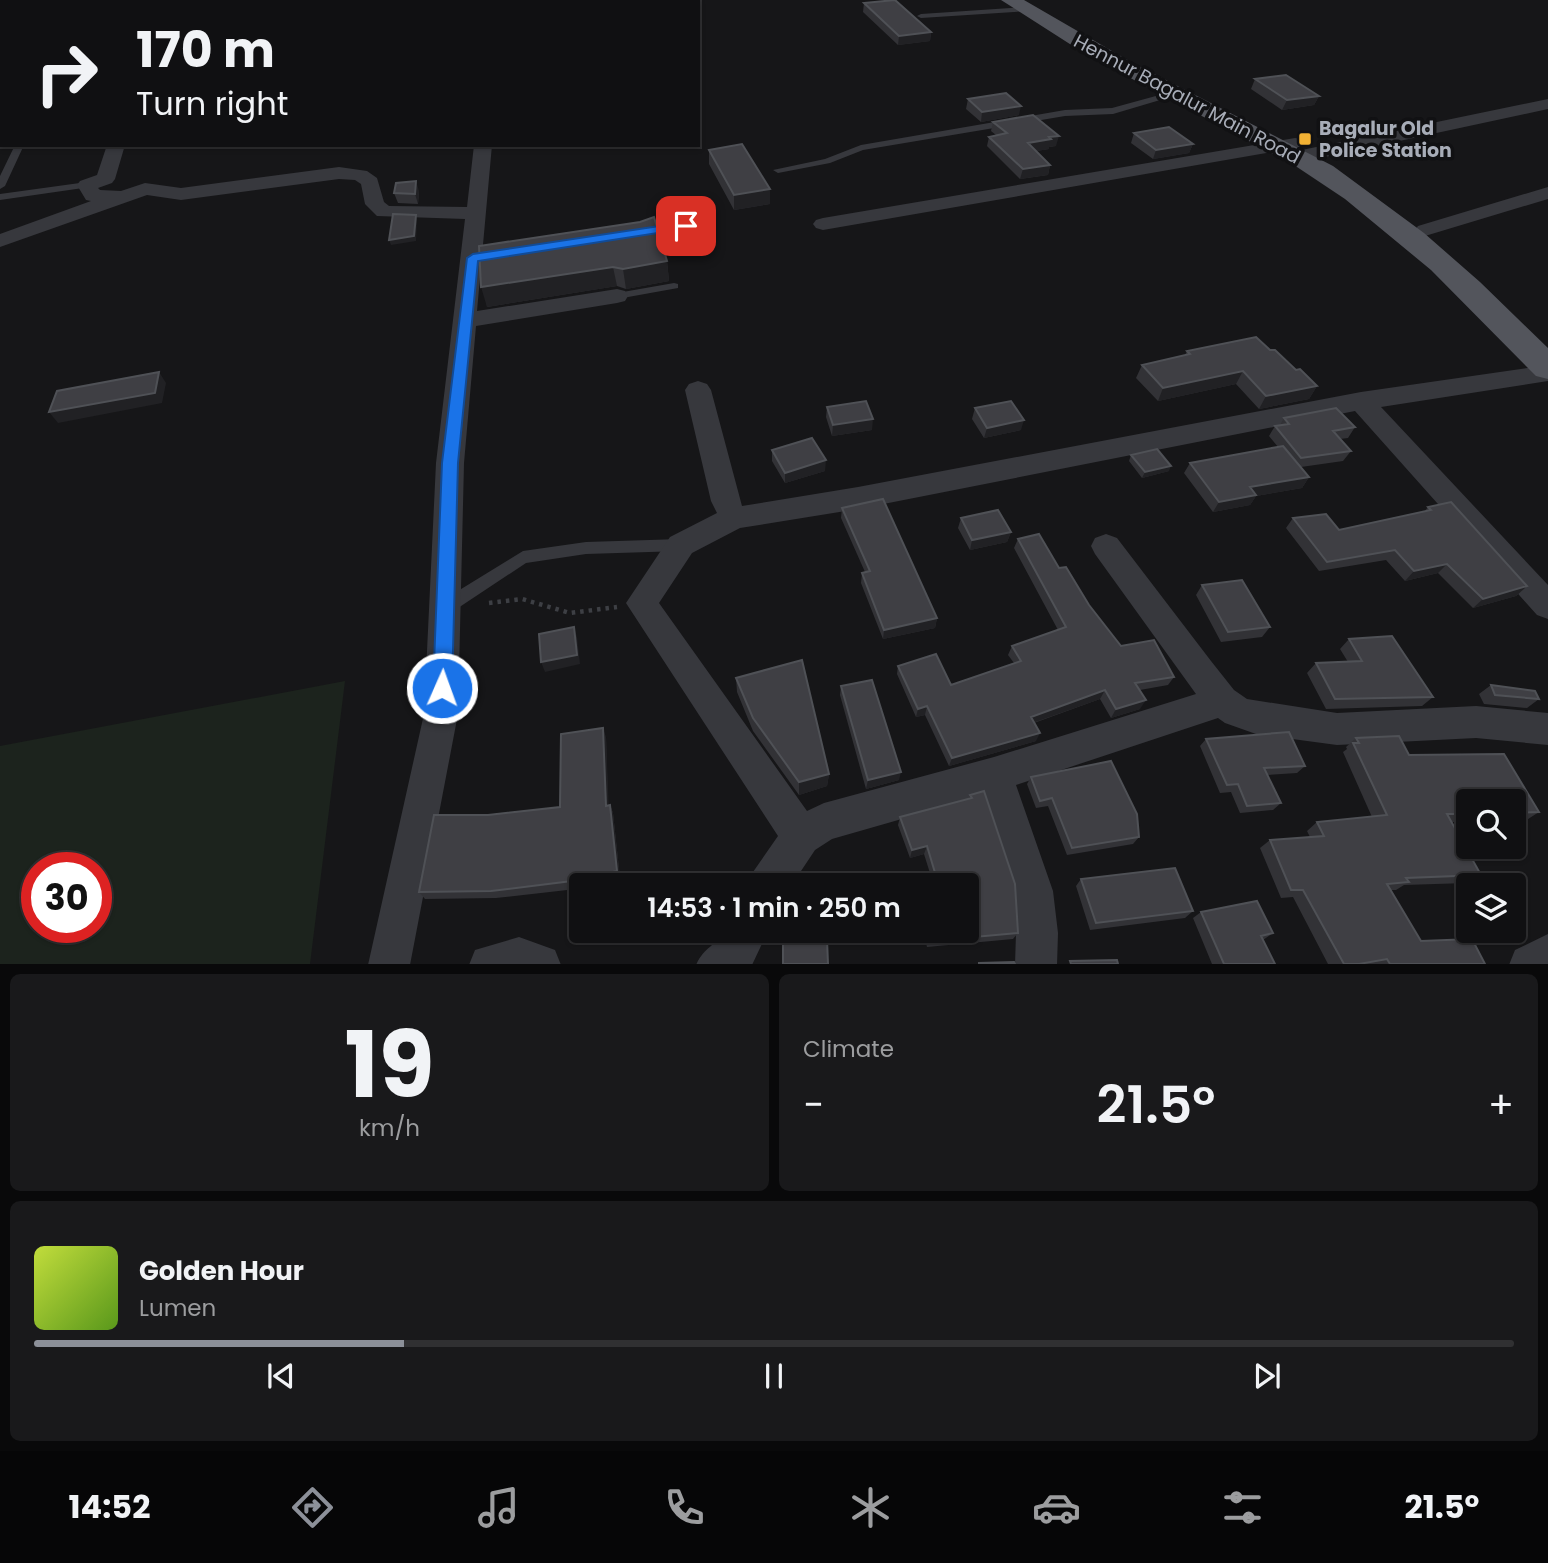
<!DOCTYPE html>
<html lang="en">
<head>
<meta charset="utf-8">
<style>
  :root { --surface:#101012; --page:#19191b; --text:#f1f3f6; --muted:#9c9d9f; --line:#303032; --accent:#8c9099 }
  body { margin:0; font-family:Poppins,sans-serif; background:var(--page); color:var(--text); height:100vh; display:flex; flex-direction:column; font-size:26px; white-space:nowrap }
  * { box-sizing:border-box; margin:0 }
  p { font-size:23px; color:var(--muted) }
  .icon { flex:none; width:38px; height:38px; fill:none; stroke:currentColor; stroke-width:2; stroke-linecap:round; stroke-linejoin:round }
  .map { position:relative; height:964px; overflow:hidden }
  .sheet { display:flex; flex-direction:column; gap:10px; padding:10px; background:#09090a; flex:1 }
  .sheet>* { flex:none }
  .guide { position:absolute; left:0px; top:0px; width:700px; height:147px; box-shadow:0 2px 5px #0004,0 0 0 2px var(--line); background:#101012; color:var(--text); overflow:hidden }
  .buttons { position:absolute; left:1456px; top:789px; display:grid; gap:14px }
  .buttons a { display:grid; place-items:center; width:70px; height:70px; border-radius:7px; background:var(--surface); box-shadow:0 2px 5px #0004,0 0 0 2px var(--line); font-size:35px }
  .speed { position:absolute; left:21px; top:852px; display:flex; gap:14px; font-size:35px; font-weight:700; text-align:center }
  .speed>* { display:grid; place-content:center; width:91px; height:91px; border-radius:50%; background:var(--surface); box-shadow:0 2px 5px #0004,0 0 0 2px var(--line); line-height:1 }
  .speed .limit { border:10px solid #d22; background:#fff; color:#111 }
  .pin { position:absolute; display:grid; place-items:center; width:60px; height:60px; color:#fff; margin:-30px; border-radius:14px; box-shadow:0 4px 10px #0006 }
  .me { position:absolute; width:77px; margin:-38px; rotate:2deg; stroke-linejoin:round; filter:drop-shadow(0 0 5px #0008) }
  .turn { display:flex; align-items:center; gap:24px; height:147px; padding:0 21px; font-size:32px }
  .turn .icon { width:91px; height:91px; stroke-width:2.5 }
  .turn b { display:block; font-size:49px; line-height:60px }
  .big { font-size:52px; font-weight:600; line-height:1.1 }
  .sheet .card { flex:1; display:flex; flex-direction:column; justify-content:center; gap:10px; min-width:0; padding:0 24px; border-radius:10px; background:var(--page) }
  .sheet .dial { align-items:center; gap:0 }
  .dial b { font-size:91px; line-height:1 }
  .song { display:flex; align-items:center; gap:21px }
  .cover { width:84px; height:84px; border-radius:10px; background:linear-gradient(135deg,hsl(70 70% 55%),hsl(90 70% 35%)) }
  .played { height:7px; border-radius:4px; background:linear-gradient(90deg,var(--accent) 25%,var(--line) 25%) }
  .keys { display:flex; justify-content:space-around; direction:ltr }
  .heat { display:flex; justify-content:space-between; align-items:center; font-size:38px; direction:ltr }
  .sheet .tiles { flex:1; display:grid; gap:10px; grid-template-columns:1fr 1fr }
  .card:last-child { grid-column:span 2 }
  .trip { position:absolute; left:569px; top:873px; width:410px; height:70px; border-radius:7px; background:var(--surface); box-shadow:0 2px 5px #0004,0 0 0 2px var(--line); font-weight:600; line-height:70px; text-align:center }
  .dock { display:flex; height:112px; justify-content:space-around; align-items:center; background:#060607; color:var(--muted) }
  .dock .icon { width:49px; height:49px }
  .dock .current { color:var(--accent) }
  .dock b { font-size:32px; color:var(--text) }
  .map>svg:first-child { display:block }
</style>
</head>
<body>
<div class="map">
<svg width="1548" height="965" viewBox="0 0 1548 965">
  <rect width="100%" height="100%" fill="#161618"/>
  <path fill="#1c231d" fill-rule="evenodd" d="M345,681L310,964H0V746ZM37,868H96V928H37Z"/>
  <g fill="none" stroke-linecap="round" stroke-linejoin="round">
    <path stroke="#3d3f44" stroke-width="4.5" stroke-dasharray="3.5 5" stroke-linecap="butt" d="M489,603L522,599L570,613L617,607"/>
    <path fill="#37383d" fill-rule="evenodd" d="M33,0H50L30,2Z
      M1025,7L1028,11L921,18L917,16L921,14Z
      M0,25H2L0,31Z
      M1174,91L1178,93L1177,95L1113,114L1065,116L863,150L830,163L778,173L773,170L825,159L861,145L1065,110L1112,108Z
      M15,145H24L5,186L0,189V176Z
      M87,182L92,185L90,187L0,200V194Z
      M684,213L689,216V229L642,236L637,233L642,230L680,225L679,216Z
      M674,283L678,284V288L617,299L611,296L617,293Z
      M681,539L686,541L688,545L686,549L681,551L586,554L526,563L452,612L446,614L440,612L438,607L440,602L523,551L586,542Z"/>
    <path fill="#37383d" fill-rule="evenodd" d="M518,0H550L517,2Z
      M0,88H2V98H0Z
      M1548,99V109L1297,163L1288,157L1297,151Z
      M1295,138L1301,139L1304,143L1301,147L823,230L816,228L813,224L816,220L823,218Z
      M107,145H125L115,179L112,183L98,188L100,190L121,191L145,183L181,188L339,167L367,171L377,178L384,202L389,206L467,207L474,145H492L477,311L617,289L625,291L628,296L625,301L617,303L476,326L464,463L458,714L410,965H368L424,714L436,463L465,219L377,216L365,204L361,184L355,180L339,179L181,200L147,195L0,247V234L91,201L86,200L77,185L80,181L97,175Z
      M1548,187V199L1425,236L1418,234L1415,230L1418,226Z
      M1548,365V381L1381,407L1548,585V619L1537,615L1355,411L858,509L740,528L692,553L659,603L807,811L824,803L994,757L1196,694L1095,554L1091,546L1095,538L1106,534L1117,538L1211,661L1234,690L1247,699L1337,713L1476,706L1548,713V745L1476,738L1337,745L1256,734L1225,723L1218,718L1016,785L1053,891L1058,933L1057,965H1015L1016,933L1013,891L982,796L832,839L815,850L791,886H747L753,872L778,836L626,603L670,537L717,513L711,501L685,390L689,384L698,381L707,384L711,390L742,506L858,487L1361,392Z
      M726,931H768L752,965H696C704,947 715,946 726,931Z
      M1548,934V965H1509L1515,950Z
      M519,937L555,950L561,965H469L475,950Z"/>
    <path fill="#53555c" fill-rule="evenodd" d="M1001,0H1024L1131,62L1333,166L1424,233L1480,282L1548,348V379L1536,376L1431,270L1345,199L1294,165L1087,55Z"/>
  </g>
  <path fill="#323236" d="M864,3L931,32L930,41L898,45L863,12Z
    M1255,79L1319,96L1314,105L1282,110L1251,89Z
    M968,99L1019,115L981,122L966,109Z
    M993,122L1056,146L1049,147V149L1036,151L1050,165L1048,175L1020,179L987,146L989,137L996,135L991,131Z
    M1134,133L1193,144L1189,153L1153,159L1131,143Z
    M709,150L770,204L734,210L709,164Z
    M419,191L418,204L398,203L394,193Z
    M479,246L667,261L669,281L626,289L617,286L487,307Z
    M1187,351L1296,370L1317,386L1309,399L1259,409L1236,384L1158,401L1136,378L1142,365L1185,355Z
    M827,407L872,430L832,436L826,417Z
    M975,408L1021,430L984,438L972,419Z
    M1284,418L1355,427L1348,438L1340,439L1351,451L1343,461L1301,467L1309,477L1302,488L1256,496L1250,505L1213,512L1184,473L1190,463L1278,447L1269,436L1275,426L1280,425Z
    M772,450L825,471L785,483L772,461Z
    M1131,455L1169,471L1142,478L1129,461Z
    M1428,507L1527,586L1516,596L1473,608L1438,573L1405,581L1386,560L1319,571L1286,528L1293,518L1339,530L1424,512Z
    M842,508L937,618L935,628L883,639L861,583L862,573L865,572L841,518Z
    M961,518L1011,532L1007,542L970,550L958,528Z
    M1018,539L1059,568L1121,646L1174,677L1168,685L1140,690V709L1111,718L1100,699L1034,723L1036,741L949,766L925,715L916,717L897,674L898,666L951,685L1014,663L1008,655L1012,646L1058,630L1014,548Z
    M1202,585L1270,627L1262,637L1221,642L1196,595Z
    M1349,639L1433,697L1422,706L1326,709L1307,673L1316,663L1348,662L1340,649Z
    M736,678L829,774L827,786L799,795L753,731L737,692Z
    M1491,685L1539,699L1527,708L1484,704L1479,694Z
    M841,686L899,780L866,789L840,695Z
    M606,737L608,805H610L613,813L620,878L581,886V887L576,889L496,898L425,899L419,892L488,815L560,807Z
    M1356,738L1409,755L1539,812L1525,821H1514V802H1468V822H1452L1481,875L1467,883L1404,885L1396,890H1391L1421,941L1485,964H1328L1293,897L1281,898L1260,848L1270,840L1310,837L1307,831L1317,822L1372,817L1343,752L1347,749L1346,747Z
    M1206,739L1305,766L1297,773L1267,775L1281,803L1273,810L1240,813L1231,792L1220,793L1200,746Z
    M1031,777L1139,837L1133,844L1067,855L1048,806L1036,808L1027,784Z
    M970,795L1018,933L1013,939L927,947L923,931H966V886H934L924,854L910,858L898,825L900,817L969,799Z
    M1081,879L1193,911L1185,918L1090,930L1076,886Z
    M1201,912L1273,933L1263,940L1275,964H1212L1193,918Z"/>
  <path fill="#212124" d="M931,32L930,41L898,45L899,36Z
    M1319,96L1314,105L1282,110L1287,100Z
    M1021,106L1019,115L981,122L982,112Z
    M1059,136L1056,146L1049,147V149L1025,153L1028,143Z
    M1193,144L1189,153L1153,159L1156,150Z
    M1050,165L1048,175L1020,179L1023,169Z
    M416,181L419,191L418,204L415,194Z
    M770,189V204L734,210V195Z
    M416,215L417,220L416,241L391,245L389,240Z
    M667,261L669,281L626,289L623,269Z
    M613,267L617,286L487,307L481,287Z
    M1243,371L1236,384L1158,401L1163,388Z
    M159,372L166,383L162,403L58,423L49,412Z
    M1317,386L1309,399L1259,409L1266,396Z
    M873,419L872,430L832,436L833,425Z
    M1024,420L1021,430L984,438L987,428Z
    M826,460L825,471L785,483V473Z
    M1171,466L1169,471L1142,478L1145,472Z
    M1309,477L1302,488L1256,496L1250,505L1213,512L1219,502L1250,487Z
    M1011,532L1007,542L970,550L972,540Z
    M1447,564L1438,573L1405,581L1414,571Z
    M1527,586L1516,596L1473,608L1483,599Z
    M937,618L935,628L883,639L884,630Z
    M574,627L577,637L580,664L545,672L541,662Z
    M1105,690L1100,699L1027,725L1031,717Z
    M1146,700L1140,709L1111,718L1116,709Z
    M927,706L925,715L916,717L918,709Z
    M603,728L606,737L609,814L606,806Z
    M1040,733L1036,741L949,766L952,758Z
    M901,772L899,780L866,789L868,780Z
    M829,774L827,786L799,795V782Z
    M610,805L613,813L620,878L589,886H581V887L576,889L572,881Z
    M927,846L924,854L910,858L912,850Z"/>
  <path fill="#3f3f44" stroke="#4f5156" stroke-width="2" d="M895,0L931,32L899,36L864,3Z
    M1286,75L1319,96L1287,100L1255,79Z
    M1006,93L1021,106L982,112L968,99Z
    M1033,115L1059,136L1049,137L1051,139L1028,143L1050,165L1023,169L989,137L1007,133L993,122Z
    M1169,127L1193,144L1156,150L1134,133Z
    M742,144L770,189L734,195L709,150Z
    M416,181L415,194L394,193L396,183Z
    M393,214L416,215L414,236L389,240Z
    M654,217L667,261L623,269L613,267L481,287L479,246L640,222Z
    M1256,337L1270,350H1275L1296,370L1300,369L1317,386L1266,396L1243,371L1163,388L1142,365L1190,354L1187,351Z
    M159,372L155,393L49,412L57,391Z
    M866,401L873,419L833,425L827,407Z
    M1011,401L1024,420L987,428L975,408Z
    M1336,408L1355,427L1333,431L1351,451L1301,458L1275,426L1289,424L1284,418Z
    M812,438L826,460L785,473L772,450Z
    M1283,446L1309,477L1250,487L1256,495L1219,502L1190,463Z
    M1157,449L1171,466L1145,472L1131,455Z
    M883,499L937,618L884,630L862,573L870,571L842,508Z
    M1451,502L1527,586L1483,599L1447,564L1414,571L1395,550L1327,562L1293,518L1326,514L1339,530L1431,510L1428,507Z
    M998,510L1011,532L972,540L961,518Z
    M1039,534L1059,568L1066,567L1089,605L1121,646L1154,640L1174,677L1135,683L1146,700L1116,709L1105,690L1031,717L1040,733L952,758L927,706L918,709L898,666L936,654L951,685L1021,661L1012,646L1066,627L1018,539Z
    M1242,580L1270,627L1228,632L1202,585Z
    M574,627L577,655L541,662L539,634Z
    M1392,636L1433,697L1335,699L1316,663L1362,661L1349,639Z
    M802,660L829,774L799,782L753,718L736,678Z
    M872,680L901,772L868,780L841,686Z
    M1491,685L1535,691L1539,699L1495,695Z
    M603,728L606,806L610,805L617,871L572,881L491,891L419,892L434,815H488L560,807L561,734Z
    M1289,732L1305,766L1264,768L1281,803L1247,806L1238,784L1227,785L1206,739Z
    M1399,736L1409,755L1504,754L1539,812L1514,813V802H1468V814H1447L1481,875L1406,878L1409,882L1387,884L1421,941L1472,939L1485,964H1390L1387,959L1359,964H1344L1303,890H1291L1270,840L1324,836L1317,822L1387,815L1353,743H1359L1356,738Z
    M1111,761L1137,814L1139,837L1072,848L1052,798L1040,801L1031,777Z
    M984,791L1015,884L1018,933L930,941L928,931H966V886H939L927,846L912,850L900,817L972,798L970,795Z
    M1175,868L1193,911L1096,923L1081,879Z
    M1257,901L1273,933L1261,936L1275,964H1224L1201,912Z
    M827,939L828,964H783V940Z
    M1117,960L1118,964H1071L1070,961Z
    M1014,962L1015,964H979V963Z"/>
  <path fill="#1a73e8" stroke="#114b97" stroke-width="2" d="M686,222L690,223V228L478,261L458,463L452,688L449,694L442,696L435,694L433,688L442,463L467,258L473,254Z"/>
  <rect fill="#f2b134" stroke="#111113" stroke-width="2.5" x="1298" y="132" width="14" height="14" rx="3.5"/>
  <g text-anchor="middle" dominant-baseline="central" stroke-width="7" stroke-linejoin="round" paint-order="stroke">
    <g font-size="19" fill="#a8adb8" stroke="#111113">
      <text transform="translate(1187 99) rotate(28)">Hennur Bagalur Main Road</text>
    </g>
    <g font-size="19" font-weight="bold" fill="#a8adb8" stroke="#111113" text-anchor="start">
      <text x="1319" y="128">Bagalur Old<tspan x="1319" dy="22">Police Station</tspan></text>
    </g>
  </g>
</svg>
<div class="buttons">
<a><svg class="icon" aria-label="search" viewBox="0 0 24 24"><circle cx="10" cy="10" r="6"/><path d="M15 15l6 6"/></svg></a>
<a><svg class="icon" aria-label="layers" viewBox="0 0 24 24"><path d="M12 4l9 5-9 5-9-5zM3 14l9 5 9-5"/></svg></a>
</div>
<div class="speed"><div class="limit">30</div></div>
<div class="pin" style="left:686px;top:226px;background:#d93025"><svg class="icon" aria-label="arrive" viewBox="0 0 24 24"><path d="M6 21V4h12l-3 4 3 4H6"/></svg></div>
<svg class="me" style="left:442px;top:688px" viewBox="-20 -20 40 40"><circle r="17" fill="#1a73e8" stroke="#fff" stroke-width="3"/><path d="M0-11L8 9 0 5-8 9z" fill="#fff"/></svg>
<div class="trip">14:53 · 1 min · 250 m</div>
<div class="guide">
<div class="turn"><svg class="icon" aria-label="right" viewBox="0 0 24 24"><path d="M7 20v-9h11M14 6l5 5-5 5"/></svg><div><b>170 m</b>Turn right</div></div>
</div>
</div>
<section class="sheet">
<div class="tiles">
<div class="card dial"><b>19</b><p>km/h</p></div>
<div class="card"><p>Climate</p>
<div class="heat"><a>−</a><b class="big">21.5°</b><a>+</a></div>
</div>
<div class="card">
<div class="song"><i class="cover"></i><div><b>Golden Hour</b><p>Lumen</p></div></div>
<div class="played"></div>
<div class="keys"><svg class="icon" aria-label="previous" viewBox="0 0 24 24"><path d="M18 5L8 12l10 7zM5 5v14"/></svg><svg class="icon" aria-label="pause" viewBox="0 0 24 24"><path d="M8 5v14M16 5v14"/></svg><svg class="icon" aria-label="next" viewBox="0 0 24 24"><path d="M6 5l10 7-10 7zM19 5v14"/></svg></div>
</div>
</div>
</section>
<nav class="dock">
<b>14:52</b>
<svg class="icon current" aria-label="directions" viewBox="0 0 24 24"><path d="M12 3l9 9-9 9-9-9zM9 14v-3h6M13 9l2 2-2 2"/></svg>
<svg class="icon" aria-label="music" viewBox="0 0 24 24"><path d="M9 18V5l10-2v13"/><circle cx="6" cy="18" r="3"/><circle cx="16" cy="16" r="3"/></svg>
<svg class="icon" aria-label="phone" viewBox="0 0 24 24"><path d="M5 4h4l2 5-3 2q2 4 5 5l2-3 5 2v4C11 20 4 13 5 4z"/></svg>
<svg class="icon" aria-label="climate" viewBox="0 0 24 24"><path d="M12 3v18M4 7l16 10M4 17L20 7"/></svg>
<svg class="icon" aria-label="car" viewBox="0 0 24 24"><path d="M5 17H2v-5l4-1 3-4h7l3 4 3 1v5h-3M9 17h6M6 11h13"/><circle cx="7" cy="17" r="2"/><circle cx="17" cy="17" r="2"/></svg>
<svg class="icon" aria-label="filters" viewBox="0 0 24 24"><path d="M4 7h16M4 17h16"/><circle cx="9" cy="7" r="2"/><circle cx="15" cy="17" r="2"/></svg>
<b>21.5°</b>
</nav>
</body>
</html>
